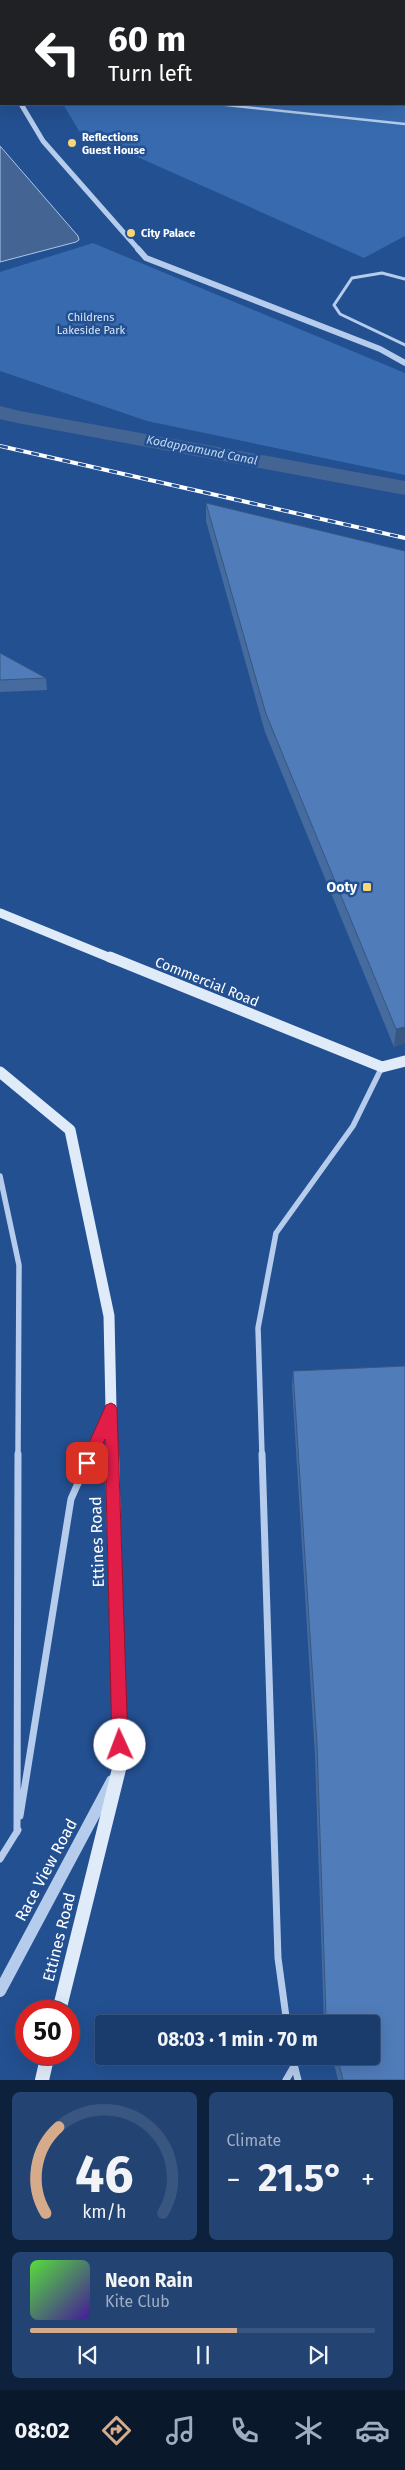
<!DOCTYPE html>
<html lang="en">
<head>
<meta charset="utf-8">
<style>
  :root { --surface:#1a3c6d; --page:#234372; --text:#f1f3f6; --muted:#9fadc2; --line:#385680; --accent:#d6ab8b }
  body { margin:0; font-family:"Fira Sans",sans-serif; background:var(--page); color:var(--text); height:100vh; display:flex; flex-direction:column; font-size:19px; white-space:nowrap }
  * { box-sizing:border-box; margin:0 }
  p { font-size:16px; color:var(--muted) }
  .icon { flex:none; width:28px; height:28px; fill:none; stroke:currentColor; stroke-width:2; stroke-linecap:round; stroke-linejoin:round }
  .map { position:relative; height:2080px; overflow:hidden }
  .side { display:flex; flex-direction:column; gap:12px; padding:12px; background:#0e213c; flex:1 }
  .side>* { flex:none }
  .banner { position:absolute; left:0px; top:0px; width:405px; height:105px; box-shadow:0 5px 20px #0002,0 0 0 1px var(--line); background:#202124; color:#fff; overflow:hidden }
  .speed { position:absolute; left:15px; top:2000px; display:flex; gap:10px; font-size:25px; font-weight:700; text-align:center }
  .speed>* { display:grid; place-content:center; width:65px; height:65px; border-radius:50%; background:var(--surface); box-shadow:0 5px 20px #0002,0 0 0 1px var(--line); line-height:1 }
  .speed .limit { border:8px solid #d22; background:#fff; color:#111 }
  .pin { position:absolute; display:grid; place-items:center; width:42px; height:42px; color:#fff; margin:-21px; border-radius:10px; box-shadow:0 2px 8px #0006 }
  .me { position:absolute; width:55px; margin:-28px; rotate:358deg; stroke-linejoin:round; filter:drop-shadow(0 0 4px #0008) }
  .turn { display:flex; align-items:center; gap:18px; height:105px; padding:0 25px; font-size:22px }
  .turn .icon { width:65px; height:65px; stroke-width:2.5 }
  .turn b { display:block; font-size:35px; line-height:42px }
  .big { font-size:38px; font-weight:700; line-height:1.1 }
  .side .card { flex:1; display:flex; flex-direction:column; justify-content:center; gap:8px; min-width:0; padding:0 18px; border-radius:8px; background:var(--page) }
  .side .dial { align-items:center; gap:0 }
  .dial svg { height:130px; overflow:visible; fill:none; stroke:var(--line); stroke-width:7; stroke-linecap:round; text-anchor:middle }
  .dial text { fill:var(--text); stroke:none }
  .song { display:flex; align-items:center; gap:15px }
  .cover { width:60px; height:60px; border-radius:8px; background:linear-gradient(135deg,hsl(110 70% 55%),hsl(260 70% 35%)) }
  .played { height:5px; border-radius:2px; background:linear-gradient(90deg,var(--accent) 60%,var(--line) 60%) }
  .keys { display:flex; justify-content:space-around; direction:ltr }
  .heat { display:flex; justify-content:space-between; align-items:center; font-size:28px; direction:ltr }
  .side .tiles { flex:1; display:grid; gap:12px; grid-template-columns:1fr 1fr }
  .card:last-child { grid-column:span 2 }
  .trip { position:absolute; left:95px; top:2015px; width:285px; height:50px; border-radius:5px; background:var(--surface); box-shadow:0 5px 20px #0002,0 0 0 1px var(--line); font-weight:700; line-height:50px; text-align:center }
  .menu { display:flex; height:80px; justify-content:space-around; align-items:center; background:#0a182c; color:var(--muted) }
  .menu .icon { width:35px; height:35px }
  .menu .selected { color:var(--accent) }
  .menu b { font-size:22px; color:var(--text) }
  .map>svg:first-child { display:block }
</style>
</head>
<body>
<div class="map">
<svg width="405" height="2080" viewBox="0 0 405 2080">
  <rect width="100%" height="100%" fill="#235091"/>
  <path fill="#376aae" d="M183,0H405V64L404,1Z
    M63,104H405V236L364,258L79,131Z
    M93,243L405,373V475L147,421L0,371V272Z"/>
  <path fill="#446493" stroke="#a9c7ed" d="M0,146L78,236L79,240L76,242L0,262Z"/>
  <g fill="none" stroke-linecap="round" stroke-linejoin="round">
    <path fill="#446493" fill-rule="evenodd" d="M0,406L20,411L405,481V495L17,423L0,419Z"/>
    <path stroke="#b5ccec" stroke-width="2.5" d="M217,104L405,124"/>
    <path stroke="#b5ccec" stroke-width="3" d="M405,279L382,273L352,278L334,305L340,314L405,345"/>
    <path stroke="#b5ccec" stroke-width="5.5" d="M0,1176L19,1265L18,1455
      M90,1455L108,1414
      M262,1455L258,1328L276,1233L353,1126L382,1067"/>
    <path stroke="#b5ccec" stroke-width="7" d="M262,1454L278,1958L287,2024
      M20,1816L71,1499L91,1454
      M17,1832L18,1454
      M0,1859L18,1830
      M292,2056L298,2080
      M286,2080L293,2068"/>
    <path stroke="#b5ccec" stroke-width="5" d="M1,0V20
      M21,104L43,141L139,250"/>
    <path stroke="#b5ccec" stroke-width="6" d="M138,249L146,258L380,349L405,363"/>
    <path stroke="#b5ccec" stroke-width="12" d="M0,1991L112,1781"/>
    <path stroke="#e0ebfa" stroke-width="9" d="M0,913L113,959"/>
    <path stroke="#e0ebfa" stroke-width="11" d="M110,957L382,1067L405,1061
      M0,1072L70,1130L109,1316L112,1455"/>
    <path stroke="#e0ebfa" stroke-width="14" d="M59,2011L120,1765L112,1454
      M42,2080L48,2054"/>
    <defs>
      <path id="rail" d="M0,446L405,538"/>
    </defs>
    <use href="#rail" stroke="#fff" stroke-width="4"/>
    <use href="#rail" stroke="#235091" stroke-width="2.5" stroke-dasharray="8" stroke-linecap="butt"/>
  </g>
  <path fill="#456b9f" d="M206,503L405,1043L394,1047L265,732L206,521Z
    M0,653L46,678L47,690L0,692Z
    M293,1371L405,2080H338L332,2056H371V2024H324L315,1756L292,1386Z"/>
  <path fill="#385782" d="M405,1027V1043L394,1047L396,1029Z"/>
  <path fill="#507cb9" stroke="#385782" d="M206,503L405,551V1027L396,1029L266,714Z
    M0,653L46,678L0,680Z
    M405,1366V2080H343L337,2056H371V2024H328L326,2017L317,1744L293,1371Z"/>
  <path fill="#e11d48" stroke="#92132f" d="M111,1403L115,1405L117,1409L128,1745L125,1751L120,1753L114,1751L112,1745L105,1439L92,1468L87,1470L82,1468L80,1463L106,1405Z"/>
  <g fill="#f8d677" stroke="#235091" stroke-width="2">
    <circle cx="72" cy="143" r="5"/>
    <circle cx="131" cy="233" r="5"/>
    <rect x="362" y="882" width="10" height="10" rx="2.5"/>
  </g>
  <g text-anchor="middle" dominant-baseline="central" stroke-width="5" stroke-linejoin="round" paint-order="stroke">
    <g font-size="11" font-weight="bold" fill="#fff" stroke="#235091" text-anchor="start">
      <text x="82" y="137">Reflections<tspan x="82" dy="13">Guest House</tspan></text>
      <text x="141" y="233">City Palace</text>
    </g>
    <g font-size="11" fill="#dae7f9" stroke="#235091">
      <text x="91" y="317">Childrens<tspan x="91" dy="13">Lakeside Park</tspan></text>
    </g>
    <g font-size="12" font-style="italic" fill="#c1d7f3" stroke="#235091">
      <text transform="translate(202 450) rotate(11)">Kodappamund Canal</text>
    </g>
    <g font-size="14" font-weight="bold" fill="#fff" stroke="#235091" text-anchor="end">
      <text x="357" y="887">Ooty</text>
    </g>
    <g font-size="14" fill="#fff" stroke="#235091">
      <text transform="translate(207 982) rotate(22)">Commercial Road</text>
    </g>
    <g font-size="16" fill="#fff" stroke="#235091">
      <text transform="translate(97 1542) rotate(-92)">Ettines Road</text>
      <text transform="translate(46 1870) rotate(-62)">Race View Road</text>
      <text transform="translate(59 1937) rotate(-76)">Ettines Road</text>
    </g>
  </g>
</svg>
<div class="speed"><div class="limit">50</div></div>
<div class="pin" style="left:87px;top:1463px;background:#d93025"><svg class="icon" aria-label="arrive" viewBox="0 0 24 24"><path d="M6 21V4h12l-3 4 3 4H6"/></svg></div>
<svg class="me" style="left:120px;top:1745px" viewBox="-20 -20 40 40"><circle r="19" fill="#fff"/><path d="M0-13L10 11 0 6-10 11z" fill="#e11d48"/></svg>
<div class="trip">08:03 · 1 min · 70 m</div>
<div class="banner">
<div class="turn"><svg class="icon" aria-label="left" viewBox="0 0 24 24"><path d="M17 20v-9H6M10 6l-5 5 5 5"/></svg><div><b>60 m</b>Turn left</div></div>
</div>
</div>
<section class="side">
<div class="tiles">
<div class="card dial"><svg viewBox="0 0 100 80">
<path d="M14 69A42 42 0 1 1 86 69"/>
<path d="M14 69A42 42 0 0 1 22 16" stroke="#d6ab8b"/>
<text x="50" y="56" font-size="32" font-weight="700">46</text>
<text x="50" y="72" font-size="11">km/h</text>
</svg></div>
<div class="card"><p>Climate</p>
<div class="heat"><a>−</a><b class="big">21.5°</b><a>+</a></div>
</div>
<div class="card">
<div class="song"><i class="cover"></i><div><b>Neon Rain</b><p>Kite Club</p></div></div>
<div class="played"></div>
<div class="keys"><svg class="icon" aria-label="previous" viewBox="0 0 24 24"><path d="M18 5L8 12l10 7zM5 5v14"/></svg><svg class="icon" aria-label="pause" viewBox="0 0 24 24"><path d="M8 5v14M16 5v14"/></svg><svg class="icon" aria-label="next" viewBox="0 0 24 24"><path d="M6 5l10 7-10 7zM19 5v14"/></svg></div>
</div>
</div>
</section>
<nav class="menu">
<b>08:02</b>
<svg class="icon selected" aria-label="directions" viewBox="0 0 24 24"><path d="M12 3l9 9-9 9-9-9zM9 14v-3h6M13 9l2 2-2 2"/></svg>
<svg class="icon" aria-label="music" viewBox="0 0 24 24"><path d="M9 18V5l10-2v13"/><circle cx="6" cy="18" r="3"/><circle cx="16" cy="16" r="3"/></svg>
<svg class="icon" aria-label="phone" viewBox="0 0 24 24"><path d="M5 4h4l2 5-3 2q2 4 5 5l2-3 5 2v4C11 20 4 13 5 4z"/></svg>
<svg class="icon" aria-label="climate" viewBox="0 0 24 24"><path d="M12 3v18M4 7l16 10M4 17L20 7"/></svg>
<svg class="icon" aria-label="car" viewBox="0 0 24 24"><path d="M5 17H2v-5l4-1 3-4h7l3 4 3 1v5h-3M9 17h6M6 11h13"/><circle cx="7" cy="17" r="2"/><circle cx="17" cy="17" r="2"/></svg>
</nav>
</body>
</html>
